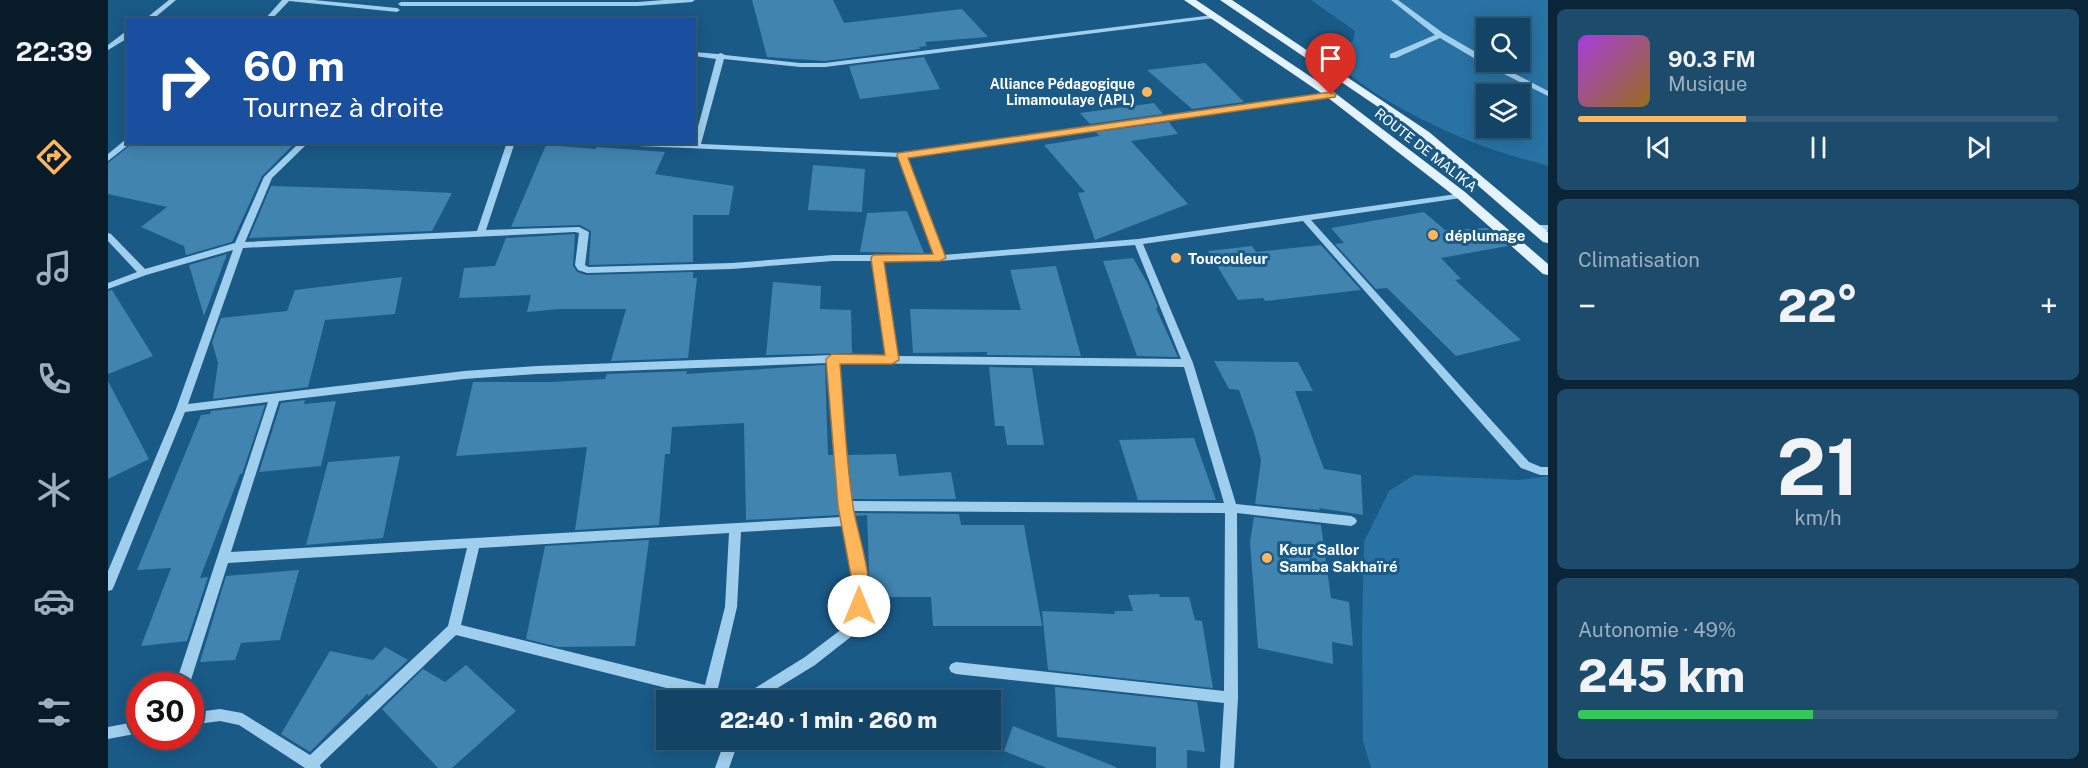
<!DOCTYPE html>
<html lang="fr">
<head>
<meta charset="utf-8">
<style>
  :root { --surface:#134465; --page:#1c4b6b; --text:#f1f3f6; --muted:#9db0bf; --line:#325c79; --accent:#ffb65b }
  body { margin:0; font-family:"Public Sans",sans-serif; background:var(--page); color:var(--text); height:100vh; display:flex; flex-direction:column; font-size:22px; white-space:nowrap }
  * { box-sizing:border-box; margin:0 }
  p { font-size:20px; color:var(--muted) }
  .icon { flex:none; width:33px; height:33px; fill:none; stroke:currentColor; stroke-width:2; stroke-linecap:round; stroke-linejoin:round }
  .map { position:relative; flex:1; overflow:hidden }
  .side { display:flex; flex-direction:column; gap:9px; padding:9px; background:#0a2538; width:540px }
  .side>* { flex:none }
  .hud { position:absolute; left:18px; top:18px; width:570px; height:126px; border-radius:0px; box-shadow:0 3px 15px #0003,0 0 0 2px var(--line); background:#1a4fa0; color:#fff; overflow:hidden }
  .tools { position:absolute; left:1368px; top:18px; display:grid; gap:12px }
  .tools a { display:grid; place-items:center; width:54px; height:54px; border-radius:0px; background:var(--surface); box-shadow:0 3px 15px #0003,0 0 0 2px var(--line); font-size:30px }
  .speed { position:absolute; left:18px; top:672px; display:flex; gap:12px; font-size:30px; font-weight:700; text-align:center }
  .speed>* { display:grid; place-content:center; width:78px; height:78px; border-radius:50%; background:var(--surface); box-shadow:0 3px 15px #0003,0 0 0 2px var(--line); line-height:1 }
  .speed .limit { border:9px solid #d22; background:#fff; color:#111 }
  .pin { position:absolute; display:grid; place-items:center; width:51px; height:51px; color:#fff; margin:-62px -26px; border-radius:50% 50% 50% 0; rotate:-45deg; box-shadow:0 0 6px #0007 }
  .pin .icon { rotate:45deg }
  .me { position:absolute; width:66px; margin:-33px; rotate:0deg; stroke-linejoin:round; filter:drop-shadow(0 0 4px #0008) }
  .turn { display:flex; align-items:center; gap:21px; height:126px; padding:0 18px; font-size:27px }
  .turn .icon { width:78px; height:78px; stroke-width:2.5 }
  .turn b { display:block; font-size:42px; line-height:51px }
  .big { font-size:45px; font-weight:800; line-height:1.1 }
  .side .tile { flex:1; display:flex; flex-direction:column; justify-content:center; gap:9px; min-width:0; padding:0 21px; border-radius:9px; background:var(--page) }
  .side .dial { align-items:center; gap:0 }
  .dial b { font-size:78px; line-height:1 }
  .song { display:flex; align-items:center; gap:18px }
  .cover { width:72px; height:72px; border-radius:9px; background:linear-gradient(135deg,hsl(280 70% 55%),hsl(40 70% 35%)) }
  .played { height:6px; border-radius:3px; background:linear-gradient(90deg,var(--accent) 35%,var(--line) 35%) }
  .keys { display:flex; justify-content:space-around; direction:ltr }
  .heat { display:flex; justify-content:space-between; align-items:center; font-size:33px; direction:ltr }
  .charge { height:9px; border-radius:4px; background:linear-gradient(90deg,#34c759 49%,var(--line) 0) }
  .trip { position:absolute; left:548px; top:690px; width:345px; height:60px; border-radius:0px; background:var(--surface); box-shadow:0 3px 15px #0003,0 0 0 2px var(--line); font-weight:800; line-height:60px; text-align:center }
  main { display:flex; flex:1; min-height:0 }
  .dock { display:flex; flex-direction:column; width:108px; justify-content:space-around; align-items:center; background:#081b28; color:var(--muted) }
  .dock .icon { width:42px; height:42px }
  .dock .active { color:var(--accent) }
  .dock b { font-size:27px; color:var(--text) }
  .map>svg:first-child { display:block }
</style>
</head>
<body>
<main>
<nav class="dock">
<b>22:39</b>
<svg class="icon active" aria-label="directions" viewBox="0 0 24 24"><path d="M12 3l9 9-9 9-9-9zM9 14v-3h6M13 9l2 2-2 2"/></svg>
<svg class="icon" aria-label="music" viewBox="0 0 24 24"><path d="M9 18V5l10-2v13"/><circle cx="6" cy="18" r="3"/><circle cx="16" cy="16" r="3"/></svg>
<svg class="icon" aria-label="phone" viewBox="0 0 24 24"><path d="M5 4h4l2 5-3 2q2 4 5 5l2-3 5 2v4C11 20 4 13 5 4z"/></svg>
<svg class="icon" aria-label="climate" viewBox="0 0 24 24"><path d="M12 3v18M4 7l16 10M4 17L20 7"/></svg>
<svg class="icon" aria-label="car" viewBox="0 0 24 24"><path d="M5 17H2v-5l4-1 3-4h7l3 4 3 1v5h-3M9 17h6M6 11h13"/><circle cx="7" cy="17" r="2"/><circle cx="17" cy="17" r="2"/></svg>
<svg class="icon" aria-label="filters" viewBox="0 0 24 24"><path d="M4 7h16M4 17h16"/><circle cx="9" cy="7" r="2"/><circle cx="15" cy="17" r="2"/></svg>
</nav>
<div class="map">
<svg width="1440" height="768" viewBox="0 0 1440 768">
  <rect width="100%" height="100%" fill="#195a87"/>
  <path fill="#2873a4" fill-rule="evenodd" d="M1203,0H1440V166C1421,160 1402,156 1383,149C1340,134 1247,91 1223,54L1245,41L1247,31ZM1378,28H1412V62H1378ZM1378,94H1412V128H1378Z
    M1306,475L1412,480L1440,476V768H1263L1255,741L1254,632L1256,542L1281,491Z"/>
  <path fill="#4184b0" d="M644,0H725L736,23L854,9L880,37L817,42L819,46L811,47L812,49L717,61L659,57Z
    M816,57L832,89L752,99L741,66Z
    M1097,63L1136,102L1084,109L1039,70Z
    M1046,103L1055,114L982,124L972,113Z
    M1061,122L1070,134L1023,141L1080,204L987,240L970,193L977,192L936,145L991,136L988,132Z
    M26,142H188L154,176L124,242L78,255L76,246L33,227L59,207L0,194V163Z
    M438,145L488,149V147L557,152L547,174L626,186L621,215H585V262L481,265L483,231L472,225L403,227Z
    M705,165L757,169L754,212L700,210Z
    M163,186L258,189L344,193L324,231L141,238Z
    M799,211L816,253L752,252L759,213Z
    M1316,212L1337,230L1379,228L1400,246L1333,258L1353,279L1347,280L1413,340L1348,356L1279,288L1268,289L1227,244L1236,243L1223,228Z
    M467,234L465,266L469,272L478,275L585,272V278H589L580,358L503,361L518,309H452L419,312L423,295L351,298L356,268L387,266L398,238Z
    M1213,245L1253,290L1157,301L1155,298L1130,300L1100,251L1144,246L1148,252Z
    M119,254L96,316L81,265Z
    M1025,258L1040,284L1050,307L1048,308L1070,357L1029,356L995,261Z
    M948,266L973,356L879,355V352L805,353L802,309L913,310L902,270Z
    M294,277L287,314L217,320L200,387L105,399L110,363L104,342L113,318L179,311L187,290Z
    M665,282L713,286L712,309L743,310L744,353L658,355Z
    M4,290L45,356L0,374V291Z
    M1106,361L1190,362L1205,391H1187L1216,469L1253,475L1255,515L1211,508L1212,510L1147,504L1153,460L1147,436L1131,390L1121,389Z
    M717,365L720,455H726L731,515L638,520L636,423L564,427L562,454H557L551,525L467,530L479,447L348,456L365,382H443L497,379L499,374L579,371L578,374Z
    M881,367L924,368L936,445H899L896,426H887Z
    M0,381L41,459L0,479Z
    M197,400L196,404L228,401L213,466L151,472L173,403Z
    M157,405L134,474H132L92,578L100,577L79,641L33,646L63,568L29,570L93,415L102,414L103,411Z
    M1086,438L1108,500H1030L1011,440Z
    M788,454L791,476L843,472L848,499H744L740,455Z
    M292,456L275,538L198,545L220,462Z
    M747,513L851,514L853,525H916L934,626H825L823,597H762L759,515L747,516Z
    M1146,517L1213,525L1223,598L1241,602L1245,646L1224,642L1225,664L1150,648L1142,542Z
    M541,540L527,646L450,647L418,639L437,546Z
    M191,570L172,640L133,643L127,660L92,662L118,576Z
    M1051,594L1052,597H1081L1087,620L1094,621L1105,688L940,670L934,611L1007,614L1006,611H1025L1020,595Z
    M277,647L300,660L261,696L259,694L202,752L173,734L222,651L265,660Z
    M358,665L408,711L344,768H330L274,709L315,669L337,682Z
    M947,687L1089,702L1097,752L1079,750V768H1048V747L949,737Z
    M905,726L1008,767V768H939L896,751Z"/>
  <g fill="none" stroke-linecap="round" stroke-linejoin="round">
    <path fill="#a0cfed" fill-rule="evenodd" d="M61,0H68L44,20H36Z
      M174,0H206L289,8L292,10L289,12L181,1L163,20H156Z
      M556,0H587L584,2L530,6H293L290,4L293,2H530Z
      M1283,0H1290L1335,33L1378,58V62H1384L1440,91V96L1376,64L1332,38L1288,58H1282V54L1327,35Z
      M1105,15L1109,17L1107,18L717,67H692L616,59L593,144L794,153L1223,93L1227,95L1223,97L799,157L835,255L1030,239L1356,193L1357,195L1353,198L1203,220L1421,462L1433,467H1440V475H1432L1413,468L1195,221L1035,244L1085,363L1128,504L1243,516L1247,518L1249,521L1247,524L1243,526L1129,513L1130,698L1126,768H1112L1116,703L848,674L843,672L841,668L843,664L848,662L1116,691L1117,513L744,511L758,581L757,606L749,632L707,665L650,700L602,699L348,635L212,765L213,768H197L131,725L112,721L82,725V713L112,709L134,713L202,755L340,626L359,548L120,563L81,686H67L160,402L77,412L6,586L4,590L0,591V571L68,409L125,250L38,275L0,289V283L29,272L0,241V233L3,234L37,269L127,243L156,177L192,142H201L164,178L137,242L369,231L399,142H407L378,230L471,227L481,232L477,265L480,267L624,263L725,255H826L791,157L482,144L478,142H586L608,59L586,56V52L610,54L613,53L617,55L692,63H717ZM467,232L471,233L467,265L470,270L479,273L624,269L725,261H765L779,356L725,355L429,366L356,371L80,404L135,248ZM1027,245L1073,359L790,356L774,261H832ZM720,363L733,517L123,552L171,401L356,379L429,374ZM730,363L1076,367L1116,503L742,501ZM735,526L746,581L745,606L739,625L697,657L636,695L610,688L629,607L633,532ZM621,533L617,607L597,685L353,625L371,548Z
      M17,32H20V38L0,50V45Z
      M17,140H20V142H24L0,161V154Z
      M1426,225H1440V231L1423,230L1421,228L1423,226Z
      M32,721V733L0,739V727Z
      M617,740H631L621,768H607Z"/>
    <path fill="#e5f3ff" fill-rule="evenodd" d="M1076,0H1088L1227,93L1357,192L1440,264V275L1435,274L1349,198L1219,97Z
      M1112,0H1124L1321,132L1440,232V243L1435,242L1313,136Z"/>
  </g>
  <path fill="#ffb65b" stroke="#a6763b" stroke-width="1.5" d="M1223,92L1228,95L1227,97L800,158L838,258L832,261L776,262L791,360L784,364H732C736,411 738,459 745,506C749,534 769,585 757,610L751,613L745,610L743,606L744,581L730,506L718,359L724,354L777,355L763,258L765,255L825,254L789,155L790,153Z"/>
  <g fill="#ffb65b" stroke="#195a87" stroke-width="2">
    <circle cx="1039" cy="92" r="6"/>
    <circle cx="1325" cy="235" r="6"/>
    <circle cx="1068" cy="258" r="6"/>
    <circle cx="1159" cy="558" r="6"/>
  </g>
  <g text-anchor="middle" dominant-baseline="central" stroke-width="6" stroke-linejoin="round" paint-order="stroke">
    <g font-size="14" font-weight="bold" fill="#fff" stroke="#195a87" text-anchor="end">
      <text x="1027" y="84">Alliance Pédagogique<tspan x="1027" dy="16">Limamoulaye (APL)</tspan></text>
    </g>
    <g font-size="14" fill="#fff" stroke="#195a87">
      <text transform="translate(1318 150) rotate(38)">ROUTE DE MALIKA</text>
    </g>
    <g font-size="15" font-weight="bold" fill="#fff" stroke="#195a87" text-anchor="start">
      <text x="1337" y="235">déplumage</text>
      <text x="1080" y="258">Toucouleur</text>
      <text x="1171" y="549">Keur Sallor<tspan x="1171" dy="17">Samba Sakhaïré</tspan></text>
    </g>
  </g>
</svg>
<div class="tools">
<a><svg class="icon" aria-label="search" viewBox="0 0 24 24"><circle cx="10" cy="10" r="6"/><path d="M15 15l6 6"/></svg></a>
<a><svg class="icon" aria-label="layers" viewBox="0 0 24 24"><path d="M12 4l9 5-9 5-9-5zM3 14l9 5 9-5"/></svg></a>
</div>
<div class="speed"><div class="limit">30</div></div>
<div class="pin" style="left:1223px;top:95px;background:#d93025"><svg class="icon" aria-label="arrive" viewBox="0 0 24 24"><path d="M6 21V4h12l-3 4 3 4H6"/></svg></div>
<svg class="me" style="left:751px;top:606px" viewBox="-20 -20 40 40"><circle r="19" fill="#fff"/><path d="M0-13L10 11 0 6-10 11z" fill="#ffb65b"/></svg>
<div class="trip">22:40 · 1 min · 260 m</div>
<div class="hud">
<div class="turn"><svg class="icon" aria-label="right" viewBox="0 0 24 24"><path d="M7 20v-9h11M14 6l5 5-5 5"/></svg><div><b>60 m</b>Tournez à droite</div></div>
</div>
</div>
<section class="side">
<div class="tile">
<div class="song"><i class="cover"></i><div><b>90.3 FM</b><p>Musique</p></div></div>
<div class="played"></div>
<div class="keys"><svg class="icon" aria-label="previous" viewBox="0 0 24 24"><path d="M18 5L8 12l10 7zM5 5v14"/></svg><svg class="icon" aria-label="pause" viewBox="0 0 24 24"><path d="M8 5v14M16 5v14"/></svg><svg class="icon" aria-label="next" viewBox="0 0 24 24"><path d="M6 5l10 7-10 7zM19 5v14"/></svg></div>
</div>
<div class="tile"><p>Climatisation</p>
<div class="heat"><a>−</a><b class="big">22°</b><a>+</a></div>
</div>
<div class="tile dial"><b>21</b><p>km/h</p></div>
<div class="tile"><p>Autonomie · 49%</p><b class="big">245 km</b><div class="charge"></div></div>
</section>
</main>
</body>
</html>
